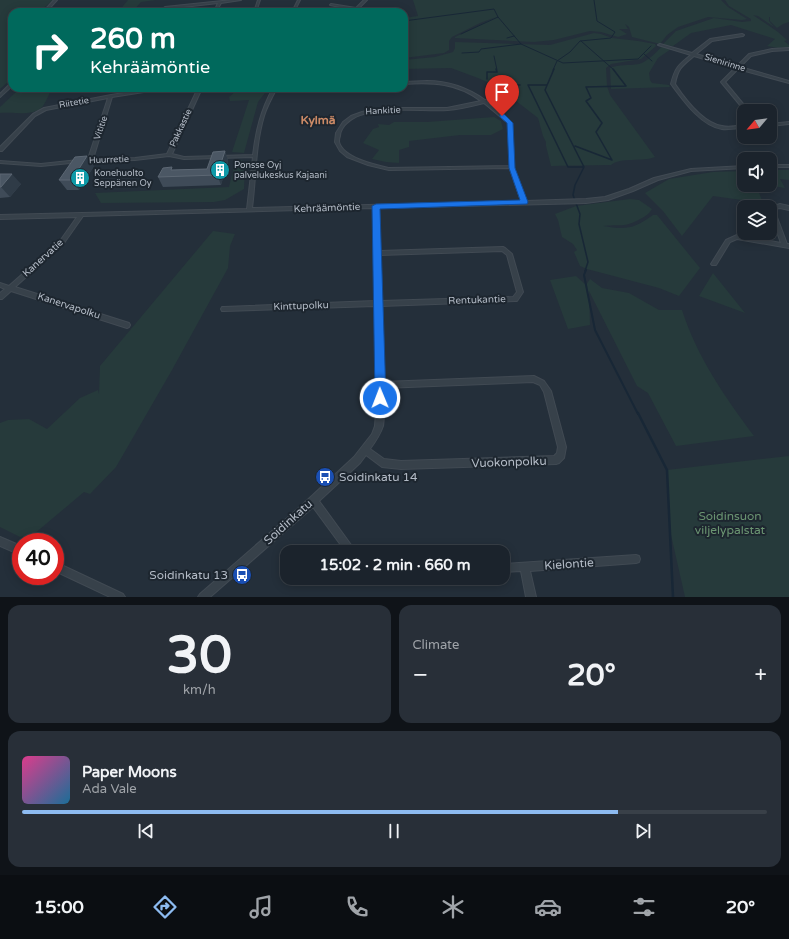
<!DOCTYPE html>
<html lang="en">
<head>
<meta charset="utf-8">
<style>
  :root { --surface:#1b232c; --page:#282f38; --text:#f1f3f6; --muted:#a0a4a9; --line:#394048; --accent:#8dbbf1 }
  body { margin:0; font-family:"Varela Round",sans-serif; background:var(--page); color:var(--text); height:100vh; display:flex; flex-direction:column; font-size:15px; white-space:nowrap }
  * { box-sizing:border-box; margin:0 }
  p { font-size:13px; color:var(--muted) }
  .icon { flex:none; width:22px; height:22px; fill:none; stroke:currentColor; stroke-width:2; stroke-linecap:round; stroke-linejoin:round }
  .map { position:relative; height:597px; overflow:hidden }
  .panel { display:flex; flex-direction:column; gap:8px; padding:8px; background:#0f1318; flex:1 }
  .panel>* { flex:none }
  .hud { position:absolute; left:8px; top:8px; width:400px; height:84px; border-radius:12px; box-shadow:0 2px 10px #0003,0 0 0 1px var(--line); background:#00695c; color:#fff; overflow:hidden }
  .needle { width:26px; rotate:241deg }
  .fabs { position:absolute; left:737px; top:104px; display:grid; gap:8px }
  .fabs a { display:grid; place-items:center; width:40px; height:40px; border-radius:8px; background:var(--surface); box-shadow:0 2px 10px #0003,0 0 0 1px var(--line); font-size:20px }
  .speed { position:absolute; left:12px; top:533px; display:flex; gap:8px; font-size:20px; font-weight:700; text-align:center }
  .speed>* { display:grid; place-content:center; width:52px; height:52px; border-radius:50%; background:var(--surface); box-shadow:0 2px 10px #0003,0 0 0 1px var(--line); line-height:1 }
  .speed .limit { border:6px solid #d22; background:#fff; color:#111 }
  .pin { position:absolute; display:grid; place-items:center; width:34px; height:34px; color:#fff; margin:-41px -17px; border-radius:50% 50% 50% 0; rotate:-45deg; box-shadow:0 0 4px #0007 }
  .pin .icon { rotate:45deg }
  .me { position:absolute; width:44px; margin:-22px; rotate:359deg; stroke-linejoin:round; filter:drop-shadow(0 0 3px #0008) }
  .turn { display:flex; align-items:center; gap:14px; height:84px; padding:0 16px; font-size:18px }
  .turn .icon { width:52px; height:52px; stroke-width:2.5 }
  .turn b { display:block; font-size:28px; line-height:34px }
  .big { font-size:30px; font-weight:800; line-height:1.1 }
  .panel .card { flex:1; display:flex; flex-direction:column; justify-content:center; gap:6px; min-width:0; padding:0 14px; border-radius:12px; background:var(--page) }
  .panel .dial { align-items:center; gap:0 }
  .dial b { font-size:52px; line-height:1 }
  .song { display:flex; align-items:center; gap:12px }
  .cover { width:48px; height:48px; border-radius:6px; background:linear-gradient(135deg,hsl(330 70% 55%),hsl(200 70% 35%)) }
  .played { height:4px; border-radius:2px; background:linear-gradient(90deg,var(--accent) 80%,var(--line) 80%) }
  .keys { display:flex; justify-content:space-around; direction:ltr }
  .heat { display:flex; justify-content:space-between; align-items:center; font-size:22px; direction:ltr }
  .panel .tiles { flex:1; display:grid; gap:8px; grid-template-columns:1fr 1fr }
  .card:last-child { grid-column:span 2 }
  .trip { position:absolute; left:280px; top:545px; width:230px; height:40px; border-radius:12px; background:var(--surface); box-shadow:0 2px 10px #0003,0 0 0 1px var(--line); font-weight:800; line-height:40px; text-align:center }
  .tab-bar { display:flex; height:64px; justify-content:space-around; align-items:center; background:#0b0e12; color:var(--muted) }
  .tab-bar .icon { width:28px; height:28px }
  .tab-bar .on { color:var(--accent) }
  .tab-bar b { font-size:18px; color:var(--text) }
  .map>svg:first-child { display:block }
</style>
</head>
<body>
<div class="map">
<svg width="789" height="597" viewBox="0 0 789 597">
  <rect width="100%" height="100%" fill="#242f3a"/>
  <path fill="#263a3b" d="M0,0H53L39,12H12V72L9,81L0,89Z
    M128,0H156L141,2L132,12H118Z
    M413,0H721L728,7L747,19L742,20L708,17L678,27L667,35L660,44L632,37L629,27L625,24L628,29H619L627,34L618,37L601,32L590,31L554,40L534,42L455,38V37L496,17L480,23L452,37L449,41V50L444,53L404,58L408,44L404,51V18L418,16Z
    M725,0H789V22L783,24L777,28L770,21V17H769V21L774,27L758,16L753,15L778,32L787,40L784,41L789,45V47L778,48L767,46L775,39L731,25L691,33L673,46L662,45L676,31L714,18L742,22L751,21V19L729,6Z
    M594,33L601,34L612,38L638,41L655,44L656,46L641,59L611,64L606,68L607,86L610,95L655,157C643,162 620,157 611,165L543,166H551L546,146V142L543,136L538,118L498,87L478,78L451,68L404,69V60L435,57L453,52L455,48V42L550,45Z
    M662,46L671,49L658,58L649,73L650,80L652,83L669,85L670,87L611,89L610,68C619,64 629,66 639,64C648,61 656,53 662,46Z
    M25,88H52C49,94 47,100 43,106C35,117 12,112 0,113V107L15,93Z
    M262,88L268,89L258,102L244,153L232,152L249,100L230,101L229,97L236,91L255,93Z
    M494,117L501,121L503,129L491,135H460L409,141V147L399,150V163L386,162L372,159L379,150L363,143L373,129L379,127L378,124L389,125L394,122H427Z
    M241,160L245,164L244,189L225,200L214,202L101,203L95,193L229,187L235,162Z
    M770,170H789V180L780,179L785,188L766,185H770Z
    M744,171V185H756L763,203L713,196L682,236L663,211L645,193L669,179L713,172Z
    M630,199L639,200L652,209C649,214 646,216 640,219C625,228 619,224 603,226C626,230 634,229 653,215H657L700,268L679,296L659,288L587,269L580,266L574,252L577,250L573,244L562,237L558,220L555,214L576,206Z
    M213,231L235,234L230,246L228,268L172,370L116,467L90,494L84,492L34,534L20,537L0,527V423L8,420L29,419L47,429L80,398L98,390L99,394L100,366Z
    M713,273L745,313L699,296Z
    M576,276L586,285L590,279L602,288L629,293L659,310H682C697,357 725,397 754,436L676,446L648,393L637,386L589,291L590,325L568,329L550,280Z
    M789,456V597H685L669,526L667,470Z"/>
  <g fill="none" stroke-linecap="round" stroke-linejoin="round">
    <path stroke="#182736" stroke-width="1" d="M404,21L494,9L498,17
      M461,34L498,17L521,44
      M507,38L514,36
      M581,41L614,70
      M462,53L479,52L481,49L521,44L563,63L638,59L651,46
      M644,54L652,61
      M494,56L497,70
      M553,70L557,61L570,52L580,41L611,38L615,32L597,21L594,0"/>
    <path stroke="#182736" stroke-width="1.5" d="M554,69L545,90L584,167L575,185L573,195L580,214L579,224L588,262L585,271
      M487,79V72H497L496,69
      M503,85H511L517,96
      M512,85H520
      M547,85H528L568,167H584
      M575,146L612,160L596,132L602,123L586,101L591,98L586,87L626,86L613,69"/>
    <path stroke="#182736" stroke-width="2" d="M586,270L584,275L595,330L638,414"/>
    <path stroke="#182736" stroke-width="2.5" d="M638,413L667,470L673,597"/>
    <defs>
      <path id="minor" d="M54,0H57L46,12H43Z
        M232,0H241L221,3L216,12H214L218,3L166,9L161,12H158L165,7Z
        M258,0H260L257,9L256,10L255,9Z
        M298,0H300L294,12H292Z
        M364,0H367L355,12L354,11L355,10L330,5L331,4L356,8Z
        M742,34L744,35L743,36L712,41L696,54L737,66L749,54L772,49L789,48V50L772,51L751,56L740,67L789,81V83L738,69L725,82L749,111H745L721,82L735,68L694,56C682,66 678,68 675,84C685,99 703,123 722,126C729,128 737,126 744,125V127C737,128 729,130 722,129C701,126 683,100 671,84C675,68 678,65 691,55L658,45L660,44L692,53L710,39Z
        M427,81C449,81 468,88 485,100H487V102L511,122L514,168L526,201L586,199L605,197L629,189L654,178L691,169L744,166V168L691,171L658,180L633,191L608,200L586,203L379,208L380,251L503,247L505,248L512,254L523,292L517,301H515L381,306L383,382L534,376L544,381L551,391L566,447L564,458L559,463L556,464L401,469L382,467L366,455L360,463L319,501L354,549L355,552H346L313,507L210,597H198L200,594L301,506L354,457L372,434L375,426L376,412L375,306L224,311H222L221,309L222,307H224L375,301L374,208L83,216L64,243L15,287L129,323L130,325L129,327L127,328L11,291L2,299H0V293L5,289L0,287V283L9,286L60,241L77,217L0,219V215L247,209L253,157L184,159L169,156L135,160L90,161L41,166L0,163V161L41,164L88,159L108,98L46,110L35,116L2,151H0V147L33,114L44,108L111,95L156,88H165L163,89L112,97L93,159L135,158L167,154L198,88H202L172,154L184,157L253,155C256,130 261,110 273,88H277C272,97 267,106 264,116C255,146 256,178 252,208L521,201L510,169L509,168L389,170L368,165L347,157L340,151L335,142L336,133L343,122L351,116L362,112L377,109L392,108H447L481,101C457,83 433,82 404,84V82ZM484,103L508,123L510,166L389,168C376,165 343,158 339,142C339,140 339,138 340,136C340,132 343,126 347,123C367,103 421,112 448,110C460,109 472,106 484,103ZM502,251L507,255L517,292L513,297L381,301L380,255ZM533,382L540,385L544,392L558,447L557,453L554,456L401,461L384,459L370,449C375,442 380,435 383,426C385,414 383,400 383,388Z
        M11,83H12V86L0,97V94Z
        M789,122V124L770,126V124Z
        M770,165H789V167H770Z
        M780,204L789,206V210L780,208L775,209V212L787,244H789V248L737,239L730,242L716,265H712L711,264L726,240L737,235L781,243L770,213L771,207Z
        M0,537L21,546V555L0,546Z
        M636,555L639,556L640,559L639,562L636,563L530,571L536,597H526L521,571L503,572V564Z
        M55,562L123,594L125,597H110L55,571Z"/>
    </defs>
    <use href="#minor" stroke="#414a53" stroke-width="2"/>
    <use href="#minor" fill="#37414a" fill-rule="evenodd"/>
  </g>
  <path fill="#3f4b58" d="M225,151L228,161L221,185L163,187L158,177L173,170L207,169Z
    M94,166L79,190H67L59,180Z
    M0,174L21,184L10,197L0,198Z"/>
  <path fill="#2f3b47" d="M225,151L228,161L221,185L217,175Z
    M87,156L94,166L79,190L72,180Z
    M12,174L21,184L10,197L1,187Z"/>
  <path fill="#4b5764" stroke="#5c6773" d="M225,151L217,175L158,177L163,168L172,167L171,170L207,169L213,152Z
    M87,156L72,180H59L75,157Z
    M0,174H12L1,187H0Z"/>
  <path fill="#1a73e8" stroke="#114b97" d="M500,114H504L513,123L515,168L528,202L527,204L380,209L386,398L384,402L380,404L376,402L375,398L372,206L376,204L520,200L509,168L507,123L500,117Z"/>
  <defs>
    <symbol id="building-disc" viewBox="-11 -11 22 22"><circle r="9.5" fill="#0f9aa8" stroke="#1d262f"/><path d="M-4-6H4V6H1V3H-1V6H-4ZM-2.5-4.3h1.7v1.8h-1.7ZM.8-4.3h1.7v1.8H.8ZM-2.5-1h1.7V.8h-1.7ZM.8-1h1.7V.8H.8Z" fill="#fff"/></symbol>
    <symbol id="bus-disc" viewBox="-11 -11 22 22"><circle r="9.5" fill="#1a4fb4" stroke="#1d262f"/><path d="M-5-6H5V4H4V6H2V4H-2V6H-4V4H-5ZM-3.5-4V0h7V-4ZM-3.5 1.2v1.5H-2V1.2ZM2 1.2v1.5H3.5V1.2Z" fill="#fff"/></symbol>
  </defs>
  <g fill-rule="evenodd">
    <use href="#building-disc" x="209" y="159" width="22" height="22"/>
    <use href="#building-disc" x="69" y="167" width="22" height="22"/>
    <use href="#bus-disc" x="314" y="466" width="22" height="22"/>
    <use href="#bus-disc" x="231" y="564" width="22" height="22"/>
  </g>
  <g text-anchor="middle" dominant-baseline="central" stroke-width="4" stroke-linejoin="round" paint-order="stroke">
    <g font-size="9" fill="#b3bbc6" stroke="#1d262f">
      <text transform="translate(725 63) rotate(17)">Sienirinne</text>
      <text transform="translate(74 103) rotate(-10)">Riitetie</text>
      <text transform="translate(383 111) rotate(-3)">Hankitie</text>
      <text transform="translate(101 128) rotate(-71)">Vititie</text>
      <text transform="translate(181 128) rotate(-65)">Pakkastie</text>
      <text transform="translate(109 160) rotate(-2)">Huurretie</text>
    </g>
    <g font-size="9" fill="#b3bbc6" stroke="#1d262f" text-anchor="start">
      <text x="234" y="165">Ponsse Oyj<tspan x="234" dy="10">palvelukeskus Kajaani</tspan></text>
      <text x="94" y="173">Konehuolto<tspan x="94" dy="10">Seppänen Oy</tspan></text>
    </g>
    <g font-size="10" fill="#b3bbc6" stroke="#1d262f">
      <text transform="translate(327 208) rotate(-2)">Kehräämöntie</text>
      <text transform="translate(43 258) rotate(-42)">Kanervatie</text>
      <text transform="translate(477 300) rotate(-2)">Rentukantie</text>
      <text transform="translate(69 306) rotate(18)">Kanervapolku</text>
      <text transform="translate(301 306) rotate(-2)">Kinttupolku</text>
    </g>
    <g font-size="12" font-weight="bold" fill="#cd8b67" stroke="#1d262f">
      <text x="318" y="120">Kylmä</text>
    </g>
    <g font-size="12" fill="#b3bbc6" stroke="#1d262f">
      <text transform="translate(509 462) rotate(-2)">Vuokonpolku</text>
      <text transform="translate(288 522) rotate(-42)">Soidinkatu</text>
      <text transform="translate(569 564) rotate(-4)">Kielontie</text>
    </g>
    <g font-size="12" fill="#b3bbc6" stroke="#1d262f" text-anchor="start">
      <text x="339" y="477">Soidinkatu 14</text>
      <text x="228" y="575" text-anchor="end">Soidinkatu 13</text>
    </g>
    <g font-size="12" fill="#6b9572" stroke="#1d262f">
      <text x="730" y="516">Soidinsuon<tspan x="730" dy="14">viljelypalstat</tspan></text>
    </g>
  </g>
</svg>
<div class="fabs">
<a><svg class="needle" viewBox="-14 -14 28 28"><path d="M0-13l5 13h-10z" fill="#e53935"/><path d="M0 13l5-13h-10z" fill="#a0a4a9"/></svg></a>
<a><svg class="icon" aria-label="sound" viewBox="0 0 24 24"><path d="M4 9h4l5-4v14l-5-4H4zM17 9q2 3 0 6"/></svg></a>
<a><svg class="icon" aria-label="layers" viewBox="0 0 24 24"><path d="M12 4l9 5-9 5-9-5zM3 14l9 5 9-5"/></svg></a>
</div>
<div class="speed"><div class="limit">40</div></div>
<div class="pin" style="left:502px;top:116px;background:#d93025"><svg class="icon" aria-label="arrive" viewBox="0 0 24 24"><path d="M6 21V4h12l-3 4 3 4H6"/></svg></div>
<svg class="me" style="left:380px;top:398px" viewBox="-20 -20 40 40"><circle r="17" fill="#1a73e8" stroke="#fff" stroke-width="3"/><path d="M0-11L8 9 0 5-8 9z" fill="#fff"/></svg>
<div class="trip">15:02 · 2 min · 660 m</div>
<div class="hud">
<div class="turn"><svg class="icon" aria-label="right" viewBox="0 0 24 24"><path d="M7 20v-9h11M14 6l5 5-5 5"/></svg><div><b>260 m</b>Kehräämöntie</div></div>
</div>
</div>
<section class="panel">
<div class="tiles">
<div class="card dial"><b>30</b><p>km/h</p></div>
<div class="card"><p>Climate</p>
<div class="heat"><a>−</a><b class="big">20°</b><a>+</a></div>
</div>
<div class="card">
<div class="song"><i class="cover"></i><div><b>Paper Moons</b><p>Ada Vale</p></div></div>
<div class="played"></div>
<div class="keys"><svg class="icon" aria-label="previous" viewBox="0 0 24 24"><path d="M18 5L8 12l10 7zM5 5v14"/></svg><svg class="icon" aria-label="pause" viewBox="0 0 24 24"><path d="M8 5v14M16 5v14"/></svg><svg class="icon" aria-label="next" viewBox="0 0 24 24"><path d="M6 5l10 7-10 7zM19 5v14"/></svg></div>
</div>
</div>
</section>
<nav class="tab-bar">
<b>15:00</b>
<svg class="icon on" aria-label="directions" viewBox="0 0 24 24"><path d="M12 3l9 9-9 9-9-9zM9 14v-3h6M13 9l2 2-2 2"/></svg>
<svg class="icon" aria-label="music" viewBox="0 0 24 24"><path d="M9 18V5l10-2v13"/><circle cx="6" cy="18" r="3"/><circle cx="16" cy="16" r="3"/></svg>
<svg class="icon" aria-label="phone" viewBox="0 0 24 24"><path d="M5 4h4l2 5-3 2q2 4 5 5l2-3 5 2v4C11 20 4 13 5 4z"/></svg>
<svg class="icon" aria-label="climate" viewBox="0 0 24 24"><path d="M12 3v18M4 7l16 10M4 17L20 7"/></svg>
<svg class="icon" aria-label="car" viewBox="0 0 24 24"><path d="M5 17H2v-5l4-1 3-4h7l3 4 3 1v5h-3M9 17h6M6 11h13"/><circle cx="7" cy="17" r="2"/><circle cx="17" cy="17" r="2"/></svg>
<svg class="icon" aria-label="filters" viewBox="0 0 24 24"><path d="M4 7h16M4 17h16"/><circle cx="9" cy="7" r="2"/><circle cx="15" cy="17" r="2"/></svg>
<b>20°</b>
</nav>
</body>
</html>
